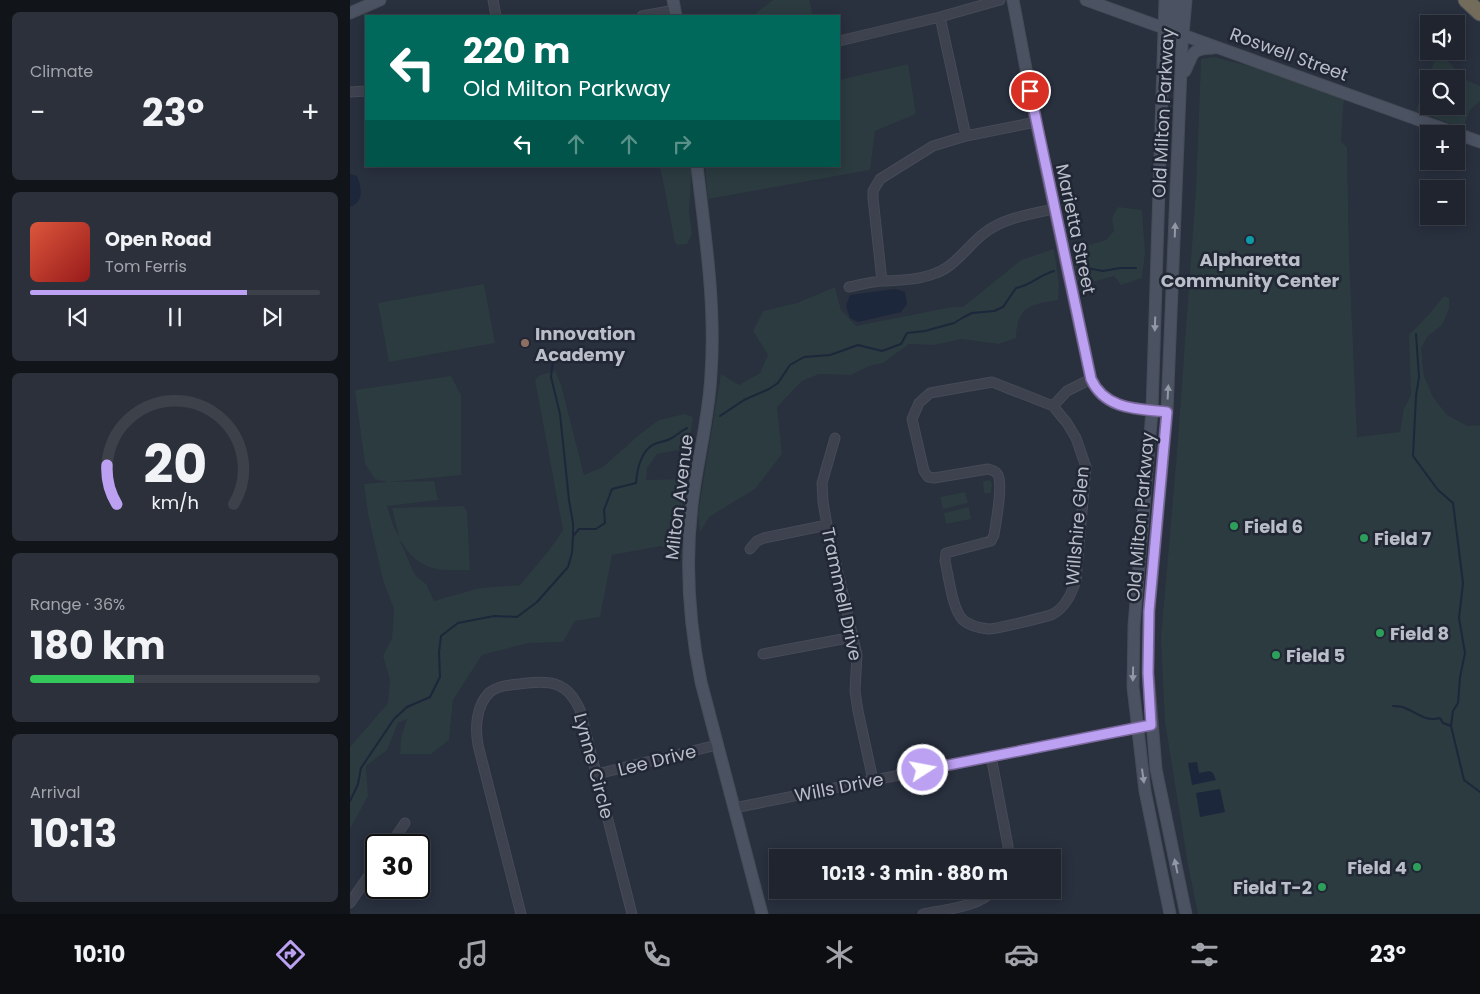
<!DOCTYPE html>
<html lang="en">
<head>
<meta charset="utf-8">
<style>
  :root { --surface:#1f242e; --page:#2c303a; --text:#f1f3f6; --muted:#a1a4aa; --line:#3c414a; --accent:#bca0f2 }
  body { margin:0; font-family:Poppins,sans-serif; background:var(--page); color:var(--text); height:100vh; display:flex; flex-direction:column; font-size:19px; white-space:nowrap }
  * { box-sizing:border-box; margin:0 }
  p { font-size:16px; color:var(--muted) }
  .icon { flex:none; width:28px; height:28px; fill:none; stroke:currentColor; stroke-width:2; stroke-linecap:round; stroke-linejoin:round }
  .map { position:relative; flex:1; overflow:hidden }
  .details { display:flex; flex-direction:column; gap:12px; padding:12px; background:#111419; width:350px }
  .details>* { flex:none }
  .hud { position:absolute; left:15px; top:15px; width:475px; height:152px; border-radius:0px; box-shadow:0 2px 12px #0003,0 0 0 1px var(--line); background:#00695c; color:#fff; overflow:hidden }
  .controls { position:absolute; left:1070px; top:15px; display:grid; gap:10px }
  .controls a { display:grid; place-items:center; width:45px; height:45px; border-radius:0px; background:var(--surface); box-shadow:0 2px 12px #0003,0 0 0 1px var(--line); font-size:25px }
  .speed { position:absolute; left:15px; top:834px; display:flex; gap:10px; font-size:25px; font-weight:700; text-align:center }
  .speed>* { display:grid; place-content:center; width:65px; height:65px; border-radius:50%; background:var(--surface); box-shadow:0 2px 12px #0003,0 0 0 1px var(--line); line-height:1 }
  .speed .limit { border:2px solid #111; border-radius:8px; background:#fff; color:#111 }
  .pin { position:absolute; display:grid; place-items:center; width:42px; height:42px; color:#fff; margin:-21px; border:2px solid #fff; border-radius:50%; box-shadow:0 1px 5px #0007 }
  .me { position:absolute; width:55px; margin:-28px; rotate:79deg; stroke-linejoin:round; filter:drop-shadow(0 0 4px #0008) }
  .turn { display:flex; align-items:center; gap:18px; height:105px; padding:0 15px; font-size:22px }
  .turn .icon { width:65px; height:65px; stroke-width:2.5 }
  .turn b { display:block; font-size:35px; line-height:42px }
  .lanes { display:flex; align-items:center; height:48px; padding:0 15px; background:#0003; justify-content:center; gap:25px; direction:ltr }
  .lanes .off { opacity:.35 }
  .big { font-size:38px; font-weight:700; line-height:1.1 }
  .details .widget { flex:1; display:flex; flex-direction:column; justify-content:center; gap:8px; min-width:0; padding:0 18px; border-radius:8px; background:var(--page) }
  .details .dial { align-items:center; gap:0 }
  .dial svg { height:130px; overflow:visible; fill:none; stroke:var(--line); stroke-width:7; stroke-linecap:round; text-anchor:middle }
  .dial text { fill:var(--text); stroke:none }
  .song { display:flex; align-items:center; gap:15px }
  .cover { width:60px; height:60px; border-radius:8px; background:linear-gradient(135deg,hsl(10 70% 55%),hsl(0 70% 35%)) }
  .played { height:5px; border-radius:2px; background:linear-gradient(90deg,var(--accent) 75%,var(--line) 75%) }
  .keys { display:flex; justify-content:space-around; direction:ltr }
  .heat { display:flex; justify-content:space-between; align-items:center; font-size:28px; direction:ltr }
  .charge { height:8px; border-radius:4px; background:linear-gradient(90deg,#34c759 36%,var(--line) 0) }
  .trip { position:absolute; left:419px; top:849px; width:292px; height:50px; border-radius:0px; background:var(--surface); box-shadow:0 2px 12px #0003,0 0 0 1px var(--line); font-weight:700; line-height:50px; text-align:center }
  .dock { display:flex; height:80px; justify-content:space-around; align-items:center; background:#0c0e12; color:var(--muted) }
  .dock .icon { width:35px; height:35px }
  .dock .on { color:var(--accent) }
  .dock b { font-size:22px; color:var(--text) }
  main { display:flex; flex:1; min-height:0 }
  .map>svg:first-child { display:block }
</style>
</head>
<body>
<main>
<section class="details">
<div class="widget"><p>Climate</p>
<div class="heat"><a>−</a><b class="big">23°</b><a>+</a></div>
</div>
<div class="widget">
<div class="song"><i class="cover"></i><div><b>Open Road</b><p>Tom Ferris</p></div></div>
<div class="played"></div>
<div class="keys"><svg class="icon" aria-label="previous" viewBox="0 0 24 24"><path d="M18 5L8 12l10 7zM5 5v14"/></svg><svg class="icon" aria-label="pause" viewBox="0 0 24 24"><path d="M8 5v14M16 5v14"/></svg><svg class="icon" aria-label="next" viewBox="0 0 24 24"><path d="M6 5l10 7-10 7zM19 5v14"/></svg></div>
</div>
<div class="widget dial"><svg viewBox="0 0 100 80">
<path d="M14 69A42 42 0 1 1 86 69"/>
<path d="M14 69A42 42 0 0 1 8 45" stroke="#bca0f2"/>
<text x="50" y="56" font-size="32" font-weight="700">20</text>
<text x="50" y="72" font-size="11">km/h</text>
</svg></div>
<div class="widget"><p>Range · 36%</p><b class="big">180 km</b><div class="charge"></div></div>
<div class="widget"><p>Arrival</p><b class="big">10:13</b></div>
</section>
<div class="map">
<svg width="1130" height="914" viewBox="0 0 1130 914">
  <rect width="100%" height="100%" fill="#29303e"/>
  <path fill="#2b3b3f" fill-rule="evenodd" d="M423,0H459L463,16H402Z
    M1089,51L1114,79L1130,86V101L1120,110L1113,128L1066,111L1075,84ZM1079,79H1106V106H1079Z
    M864,57L930,74L995,98L993,105L991,142L997,147L999,256L1007,437L1050,432L1054,408L1061,395L1059,335L1081,312L1094,296L1099,298V309L1092,325L1078,336L1071,348L1074,376L1083,397L1097,415L1118,426L1130,425V914H848L838,865L815,722L811,638L827,453L846,189L851,59Z
    M558,64L566,114L525,131L520,170L358,199L355,166H489V80Z
    M310,166H342L339,212L342,234L337,244L328,245L325,243Z
    M768,207L792,210L795,253L792,278L771,285L764,276L732,285L728,284L722,257L732,247L756,240L764,231L762,218Z
    M704,249L709,285L708,300C680,305 667,306 666,338L649,344L611,339L584,345L559,344L533,363L519,366L501,375L469,374L452,381L427,407L432,454L405,489L359,517L350,533L348,513L371,374L389,385L410,373L418,355L403,331L413,311L447,303L485,287L491,310L506,326L602,307H613L671,260Z
    M134,284L145,343L39,362L28,303Z
    M205,371L211,385L234,475L253,467L290,434L309,420L334,414L343,417L339,448L307,454L297,468L296,480L333,479L332,559L311,546L262,555L250,617L225,621L213,642L178,643L132,655L103,700L99,740L81,754H50L51,738L57,719L48,723L37,750L16,766L18,796L0,829V747L38,703L40,680L33,656L42,638L44,609L33,580L18,514L14,484L37,482L25,479L15,464L5,390L101,376L111,395V475L39,482L84,481L88,500L37,506L43,525L49,537L42,508L113,506L117,511L120,570C98,570 78,573 61,555C56,550 53,543 49,539L65,575L76,584L84,601L130,588L170,585L200,549L213,530L185,380L190,375Z
    M640,480L642,484L641,493H634L633,481Z
    M615,492L618,503L593,509L590,497Z
    M619,507L621,519L596,524L594,513Z"/>
  <path fill="#1d273b" d="M0,174L7,176C12,188 14,202 0,207Z
    M545,289L555,292L557,304L551,312L508,322L500,318L496,306L500,295Z
    M847,762L849,773L859,771L863,773L866,780L842,785L838,763Z
    M870,789L875,812L850,817L846,793Z"/>
  <g fill="none" stroke-linecap="round" stroke-linejoin="round">
    <path stroke="#1d273b" stroke-width="2" d="M731,267L753,271L770,268H786
      M1066,334L1069,377L1066,396L1063,456L1088,490L1103,503L1113,583L1109,618L1115,653L1110,677L1108,703L1103,711L1101,726L1114,780L1130,792
      M203,360L201,377L210,414L219,500L223,523V535
      M370,416L394,400L419,389L428,383L440,365L454,357L480,355L508,345L532,351L551,344L557,333L575,331L604,323L614,317L622,313L644,311L653,307L666,288C680,286 689,275 704,271
      M1043,706C1047,706 1051,706 1055,708C1067,713 1076,722 1090,718L1093,723L1101,726
      M0,801L8,784L11,768L44,719L57,707L80,697L90,677L89,652L91,636L108,623L144,616L167,617L187,602L218,567L222,553L223,536L229,529H246L255,523L254,510L262,489L286,483C287,471 290,454 301,446C307,442 314,442 320,439C326,436 331,431 337,428"/>
    <defs>
      <path id="street" d="M143,0L146,16
        M292,16L325,10
        M590,17L616,136
        M489,41L590,17L650,0
        M0,92L16,91
        M532,281L523,198V191L530,179L583,146L616,136L686,122
        M499,287C510,285 522,281 533,281C551,280 569,280 586,273C605,266 617,247 633,234C653,218 680,214 704,209
        M642,382L703,406L717,423L726,438L736,467L726,580C722,593 716,607 703,614C697,617 645,629 638,629C630,628 620,626 613,620C602,609 599,577 595,561L596,553L641,541L644,535C646,522 653,486 648,475C646,471 642,470 638,469L584,478L578,477L574,471L562,419L569,403L580,393Z
        M703,406L717,391L741,379
        M485,438L472,483L473,502L477,525L507,655L505,691L508,711L523,780
        M400,549L407,541L414,538L477,525
        M413,654L503,637
        M641,756L658,846V858
        M247,774L367,745
        M384,808L801,725
        M40,845L55,823
        M0,903L26,865
        M171,914L128,745C125,728 126,706 139,693C147,686 158,685 169,684C198,680 217,680 230,710L282,914
        M573,914C596,909 627,908 644,890"/>
      <path id="secondary" d="M323,0L326,16
        M663,0L686,122L741,379C754,407 781,409 808,411
        M736,0L1130,142
        M815,0L802,411L784,625L783,687L795,791L820,914
        M0,13L30,0
        M823,31L825,0
        M835,71C844,53 840,49 863,48
        M347,166C355,235 366,305 361,374C359,418 347,461 342,505C335,564 339,623 351,682L412,914
        M836,914L806,769L798,673L799,611L817,412L832,45L836,0"/>
      <path id="highway" d="M1116,0L1130,13"/>
    </defs>
    <use href="#street" stroke="#464b57" stroke-width="11"/>
    <use href="#secondary" stroke="#464b57" stroke-width="13"/>
    <use href="#highway" stroke="#474d59" stroke-width="17"/>
    <use href="#street" stroke="#3d424e" stroke-width="9"/>
    <use href="#secondary" stroke="#4b5261" stroke-width="11"/>
    <use href="#highway" stroke="#736c5b" stroke-width="15"/>
  </g>
  <defs><path id="oneway-solid" d="M-6-.8H1V-3.2L6.5 0L1 3.2V.8H-6Z" transform="scale(1.25)"/></defs>
  <g fill="#9298a5">
    <use href="#oneway-solid" transform="translate(825 230) rotate(-88)"/>
    <use href="#oneway-solid" transform="translate(805 324) rotate(92)"/>
    <use href="#oneway-solid" transform="translate(818 392) rotate(-87)"/>
    <use href="#oneway-solid" transform="translate(783 674) rotate(91)"/>
    <use href="#oneway-solid" transform="translate(793 776) rotate(82)"/>
    <use href="#oneway-solid" transform="translate(826 866) rotate(-102)"/>
  </g>
  <g fill="none" stroke-linecap="round" stroke-linejoin="round">
    <defs>
      <path id="route" d="M573,770L801,725L798,673L799,611L817,412C788,409 755,410 741,379L680,91"/>
    </defs>
    <use href="#route" stroke="#7a689d" stroke-width="12"/>
    <use href="#route" stroke="#bca0f2" stroke-width="9"/>
  </g>
  <circle fill="#0f9aa8" stroke="#212734" stroke-width="2" cx="900" cy="240" r="5"/>
  <circle fill="#8d6e63" stroke="#212734" stroke-width="2" cx="175" cy="343" r="5"/>
  <g fill="#2e9e5b" stroke="#212734" stroke-width="2">
    <circle cx="884" cy="526" r="5"/>
    <circle cx="1014" cy="538" r="5"/>
    <circle cx="1030" cy="633" r="5"/>
    <circle cx="926" cy="655" r="5"/>
    <circle cx="1067" cy="867" r="5"/>
    <circle cx="972" cy="887" r="5"/>
  </g>
  <g text-anchor="middle" dominant-baseline="central" stroke-width="5" stroke-linejoin="round" paint-order="stroke">
    <g font-size="18" fill="#b9bec9" stroke="#212734">
      <text transform="translate(939 54) rotate(20)">Roswell Street</text>
      <text transform="translate(813 113) rotate(-87)">Old Milton Parkway</text>
      <text transform="translate(726 229) rotate(78)">Marietta Street</text>
      <text transform="translate(329 497) rotate(-83)">Milton Avenue</text>
      <text transform="translate(790 517) rotate(-85)">Old Milton Parkway</text>
      <text transform="translate(727 526) rotate(-85)">Willshire Glen</text>
      <text transform="translate(492 594) rotate(78)">Trammell Drive</text>
      <text transform="translate(307 760) rotate(-14)">Lee Drive</text>
      <text transform="translate(244 766) rotate(75)">Lynne Circle</text>
      <text transform="translate(489 787) rotate(-11)">Wills Drive</text>
    </g>
    <g font-size="18" font-weight="bold" fill="#b9bec9" stroke="#212734" text-anchor="start">
      <text x="900" y="259" text-anchor="middle">Alpharetta<tspan x="900" dy="21">Community Center</tspan></text>
      <text x="185" y="333">Innovation<tspan x="185" dy="21">Academy</tspan></text>
      <text x="894" y="526">Field 6</text>
      <text x="1024" y="538">Field 7</text>
      <text x="1040" y="633">Field 8</text>
      <text x="936" y="655">Field 5</text>
      <text x="1057" y="867" text-anchor="end">Field 4</text>
      <text x="962" y="887" text-anchor="end">Field T-2</text>
    </g>
  </g>
</svg>
<div class="controls">
<a><svg class="icon" aria-label="sound" viewBox="0 0 24 24"><path d="M4 9h4l5-4v14l-5-4H4zM17 9q2 3 0 6"/></svg></a>
<a><svg class="icon" aria-label="search" viewBox="0 0 24 24"><circle cx="10" cy="10" r="6"/><path d="M15 15l6 6"/></svg></a>
<a>+</a>
<a>−</a>
</div>
<div class="speed"><div class="limit">30</div></div>
<div class="pin" style="left:680px;top:91px;background:#d93025"><svg class="icon" aria-label="arrive" viewBox="0 0 24 24"><path d="M6 21V4h12l-3 4 3 4H6"/></svg></div>
<svg class="me" style="left:573px;top:770px" viewBox="-20 -20 40 40"><circle r="17" fill="#bca0f2" stroke="#fff" stroke-width="3"/><path d="M0-11L8 9 0 5-8 9z" fill="#fff"/></svg>
<div class="trip">10:13 · 3 min · 880 m</div>
<div class="hud">
<div class="turn"><svg class="icon" aria-label="left" viewBox="0 0 24 24"><path d="M17 20v-9H6M10 6l-5 5 5 5"/></svg><div><b>220 m</b>Old Milton Parkway</div></div>
<div class="lanes"><svg class="icon" aria-label="left" viewBox="0 0 24 24"><path d="M17 20v-9H6M10 6l-5 5 5 5"/></svg><svg class="icon off" aria-label="ahead" viewBox="0 0 24 24"><path d="M12 20V5M6 11l6-6 6 6"/></svg><svg class="icon off" aria-label="ahead" viewBox="0 0 24 24"><path d="M12 20V5M6 11l6-6 6 6"/></svg><svg class="icon off" aria-label="right" viewBox="0 0 24 24"><path d="M7 20v-9h11M14 6l5 5-5 5"/></svg></div>
</div>
</div>
</main>
<nav class="dock">
<b>10:10</b>
<svg class="icon on" aria-label="directions" viewBox="0 0 24 24"><path d="M12 3l9 9-9 9-9-9zM9 14v-3h6M13 9l2 2-2 2"/></svg>
<svg class="icon" aria-label="music" viewBox="0 0 24 24"><path d="M9 18V5l10-2v13"/><circle cx="6" cy="18" r="3"/><circle cx="16" cy="16" r="3"/></svg>
<svg class="icon" aria-label="phone" viewBox="0 0 24 24"><path d="M5 4h4l2 5-3 2q2 4 5 5l2-3 5 2v4C11 20 4 13 5 4z"/></svg>
<svg class="icon" aria-label="climate" viewBox="0 0 24 24"><path d="M12 3v18M4 7l16 10M4 17L20 7"/></svg>
<svg class="icon" aria-label="car" viewBox="0 0 24 24"><path d="M5 17H2v-5l4-1 3-4h7l3 4 3 1v5h-3M9 17h6M6 11h13"/><circle cx="7" cy="17" r="2"/><circle cx="17" cy="17" r="2"/></svg>
<svg class="icon" aria-label="filters" viewBox="0 0 24 24"><path d="M4 7h16M4 17h16"/><circle cx="9" cy="7" r="2"/><circle cx="15" cy="17" r="2"/></svg>
<b>23°</b>
</nav>
</body>
</html>
